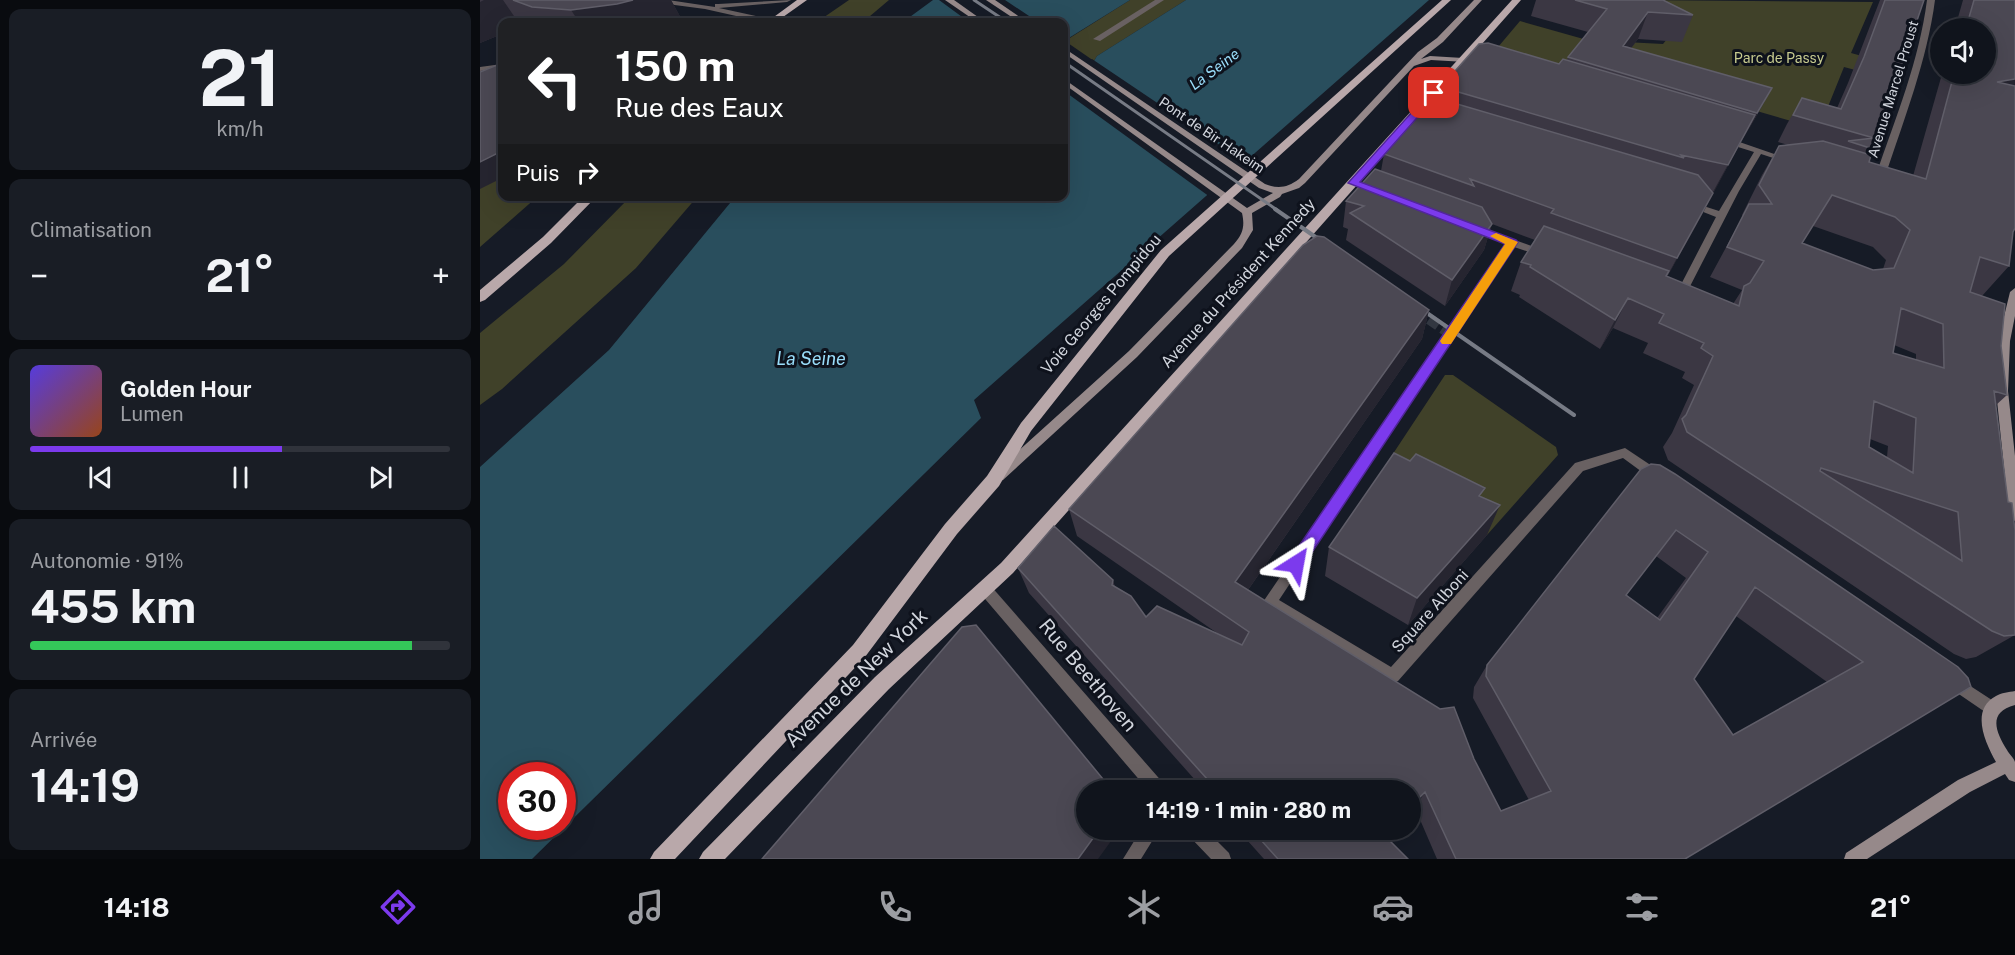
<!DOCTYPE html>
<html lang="fr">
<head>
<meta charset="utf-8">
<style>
  :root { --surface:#10141c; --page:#191d25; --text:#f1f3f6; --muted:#9c9ea3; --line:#30333b; --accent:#7c3aed }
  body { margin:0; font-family:"Public Sans",sans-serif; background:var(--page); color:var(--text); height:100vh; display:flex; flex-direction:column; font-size:22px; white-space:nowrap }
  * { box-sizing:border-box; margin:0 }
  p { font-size:20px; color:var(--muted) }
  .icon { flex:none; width:33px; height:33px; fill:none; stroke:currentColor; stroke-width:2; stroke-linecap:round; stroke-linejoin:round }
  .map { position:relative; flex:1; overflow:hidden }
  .details { display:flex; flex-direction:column; gap:9px; padding:9px; background:#090b0f; width:480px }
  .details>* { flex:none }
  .banner { position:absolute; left:18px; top:18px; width:570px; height:183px; border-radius:12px; box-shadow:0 6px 24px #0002,0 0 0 2px var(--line); background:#202124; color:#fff; overflow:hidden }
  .tools { position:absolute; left:1450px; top:18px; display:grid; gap:12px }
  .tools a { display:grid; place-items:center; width:66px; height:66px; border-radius:50%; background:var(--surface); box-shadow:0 6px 24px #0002,0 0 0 2px var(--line); font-size:30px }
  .speed { position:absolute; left:18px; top:762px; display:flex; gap:12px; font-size:30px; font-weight:700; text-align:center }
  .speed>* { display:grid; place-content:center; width:78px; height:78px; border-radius:50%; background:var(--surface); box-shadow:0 6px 24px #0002,0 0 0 2px var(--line); line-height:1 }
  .speed .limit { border:9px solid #d22; background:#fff; color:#111 }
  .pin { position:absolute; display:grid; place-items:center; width:51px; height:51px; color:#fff; margin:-26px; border-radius:12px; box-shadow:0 3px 9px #0006 }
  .me { position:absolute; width:66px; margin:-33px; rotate:34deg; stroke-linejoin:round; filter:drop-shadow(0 0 4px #0008) }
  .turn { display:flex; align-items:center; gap:21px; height:126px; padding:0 18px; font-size:27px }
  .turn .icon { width:78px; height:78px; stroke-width:2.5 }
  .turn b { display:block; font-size:42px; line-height:51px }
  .then { display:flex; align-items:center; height:57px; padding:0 18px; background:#0003; gap:12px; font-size:22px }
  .big { font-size:45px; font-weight:700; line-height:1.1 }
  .details .widget { flex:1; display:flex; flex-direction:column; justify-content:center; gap:9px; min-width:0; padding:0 21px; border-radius:12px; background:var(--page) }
  .details .dial { align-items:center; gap:0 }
  .dial b { font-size:78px; line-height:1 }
  .song { display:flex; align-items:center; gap:18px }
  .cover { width:72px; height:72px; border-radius:9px; background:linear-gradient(135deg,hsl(250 70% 55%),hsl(20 70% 35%)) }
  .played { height:6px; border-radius:3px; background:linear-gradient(90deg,var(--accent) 60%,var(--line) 60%) }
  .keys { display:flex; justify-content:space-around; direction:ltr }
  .heat { display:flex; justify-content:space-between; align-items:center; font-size:33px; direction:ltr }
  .charge { height:9px; border-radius:4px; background:linear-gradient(90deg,#34c759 91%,var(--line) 0) }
  .trip { position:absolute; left:596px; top:780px; width:345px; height:60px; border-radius:30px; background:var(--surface); box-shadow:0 6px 24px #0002,0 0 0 2px var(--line); font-weight:700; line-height:60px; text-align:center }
  .tab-bar { display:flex; height:96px; justify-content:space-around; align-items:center; background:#06080b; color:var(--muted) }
  .tab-bar .icon { width:42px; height:42px }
  .tab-bar .on { color:var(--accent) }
  .tab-bar b { font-size:27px; color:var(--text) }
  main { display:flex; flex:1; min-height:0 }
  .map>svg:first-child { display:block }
</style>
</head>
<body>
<main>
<section class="details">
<div class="widget dial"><b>21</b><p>km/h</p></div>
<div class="widget"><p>Climatisation</p>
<div class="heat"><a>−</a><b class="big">21°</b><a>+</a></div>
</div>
<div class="widget">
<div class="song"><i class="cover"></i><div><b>Golden Hour</b><p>Lumen</p></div></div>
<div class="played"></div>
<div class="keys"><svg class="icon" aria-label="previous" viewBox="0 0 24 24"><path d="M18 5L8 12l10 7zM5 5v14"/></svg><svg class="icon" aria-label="pause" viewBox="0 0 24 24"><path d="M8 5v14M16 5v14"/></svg><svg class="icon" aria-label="next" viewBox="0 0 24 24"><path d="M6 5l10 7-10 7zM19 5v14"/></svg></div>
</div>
<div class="widget"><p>Autonomie · 91%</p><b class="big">455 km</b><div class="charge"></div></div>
<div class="widget"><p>Arrivée</p><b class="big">14:19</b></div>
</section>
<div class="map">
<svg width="1535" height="859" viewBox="0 0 1535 859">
  <rect width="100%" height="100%" fill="#161b26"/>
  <path fill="#404129" d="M369,0H409L383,22H337Z
    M650,0H706L617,56L614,61L585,41Z
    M1154,0L1393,2L1371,53L1415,65L1409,79L1364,67L1339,129L1142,72L1074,80L1013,53L1040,21L1107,40L1183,44L1192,33Z
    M22,77V196L57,197L0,247V80Z
    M150,197H217L156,268L22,389L0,405V333L84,264Z
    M965,375H973L1076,447L1078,455L1007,535L897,478Z"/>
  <path fill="#294e5d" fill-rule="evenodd" d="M453,0H650L584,41V22H423Z
    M706,0H949L494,400L501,418L52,859H0V467L129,350L255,197L584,196V81L614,61L617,56ZM32,776H82V826H32Z"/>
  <path fill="#161b26" d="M459,0H525L558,22H489Z
    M612,59L768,164L730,197L584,91V77Z"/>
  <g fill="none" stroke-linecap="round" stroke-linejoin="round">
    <path stroke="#323741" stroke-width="11" stroke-dasharray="11 5" stroke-linecap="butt" d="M936,310L971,334"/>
    <path fill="#696162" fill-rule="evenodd" d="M168,0H188L235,7V4H238L311,0L307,2L239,8L294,20V22H283L225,9L172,2Z
      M675,0H684L620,41L613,39Z
      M1447,0H1455C1447,61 1424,119 1405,177L1397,181H1391V177L1396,175C1416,117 1439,61 1447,0Z
      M22,64V68L0,71V67Z
      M1245,137L1312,160L1308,163L1281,154L1259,191L1204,298L1203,301H1195L1194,298L1236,217L1203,204L1208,201L1239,211L1274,152L1242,142V138Z
      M996,226L1068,252L1069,254L1064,257L1034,247L799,600L911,667L1095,463L1145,448L1181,472L1183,476L1181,480L1177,481L1173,480L1143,458L1103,471L918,681L913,683L785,607L783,602L1026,244L993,231V227Z
      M505,583L510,585L684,784L686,790H668L500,593L498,589L500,585Z
      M1472,674L1518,704L1521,709L1518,714L1513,717L1508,714L1467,686L1465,681L1467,676Z
      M661,830H679L661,859H643Z
      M707,830H726L749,853L751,859H731L709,836Z"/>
    <path fill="#96898a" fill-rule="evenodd" d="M465,0H474L505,22H497Z
      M506,0H515L547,22H539Z
      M994,0H1002L963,42L941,59L950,56L983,58H986V62L951,60L934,66L825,183L819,188L802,194L800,197L772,213L773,230L762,248L657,357L523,480L519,481L515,480L513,476L515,472L649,351L754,244C763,234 765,226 762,213L584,84V79L767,208L793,193L779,188L584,53V48L785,184C798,189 807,188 819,179L938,52L957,38Z
      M1535,288V316L1530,341L1528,391L1535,456V521L1530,519L1529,515L1516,391L1518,341L1530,292Z
      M1535,691V705C1508,712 1515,731 1527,750C1529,754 1534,758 1535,762C1535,768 1535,776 1535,782L1529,780L1525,774L1490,792L1387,859H1364L1366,853L1478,780L1516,762C1505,742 1490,710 1516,696C1521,693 1529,692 1535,691Z"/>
    <path fill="#b9a8aa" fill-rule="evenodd" d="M317,0H327L296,22H287Z
      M962,0H971L689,256L551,431L519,486L477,534L385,657L195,859H170L174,852L373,645L465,524L507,476L541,423L681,250Z
      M1032,0H1041L533,573L409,689L245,859H219L223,852L395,677L521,563Z
      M104,196H117L71,243L5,300L0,302V290L63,237Z"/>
    <path stroke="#777b85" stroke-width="3" d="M494,0L527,22
      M584,62L797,210"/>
    <path stroke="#777b85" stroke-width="4" d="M795,209L850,247
      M934,304L1094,415"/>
  </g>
  <path fill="#3b3743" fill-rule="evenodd" d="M0,0H191L203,22H22V34L0,43Z
    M1056,0H1183L1213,15L1202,42L1158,39L1151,48L1292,88L1277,115L1262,140L1187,277L1253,304L1262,290L1230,277L1263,216L1262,215L1282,175L1299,146L1308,145L1298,142L1307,124L1322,98L1357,108L1368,83L1400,0H1444L1393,149L1389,155V162L1433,176L1462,74H1506V28H1475L1483,0H1535L1533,232L1529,266L1502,296L1521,346L1527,395L1516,405L1535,635L1496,657L1486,659L1474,654L1188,460L1183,447L1192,433L1214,385L1202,378L1205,372L1163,353L1168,343L1133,328L1120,349L1039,297L1040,295L1031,291L1041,262L1055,240L1012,224L1004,250L965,306L866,240L868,229L863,227L866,201L901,171L904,154L963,101L967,80L1079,64L1087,60L1088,57L1108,32L1051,16ZM1333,226L1393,247L1406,260L1403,269L1393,270L1322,243ZM1414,345L1436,354V360L1413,353ZM1390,439L1408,446L1407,457L1389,447Z
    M949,310L942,339L768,590L994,759L1021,811L1049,800L993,698L994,687L1007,665L1161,469L1478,667L1205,859H957L935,808L930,813V790H724L549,593L538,568L633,580L635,587L666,617L737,633L597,536L589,509ZM1176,556L1206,578L1177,618L1146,595ZM1256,616L1347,682L1253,735L1214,679Z
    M1001,497L1007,535L928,625L845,576L849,547Z
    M758,830H915L907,837L928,859H784Z"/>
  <path fill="#262530" d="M4,0H23L38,22H22V34L0,43V2Z
    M153,0H191L203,22H99L91,10Z
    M1168,12L1158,39L1134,71L1143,46Z
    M1535,79V105L1517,82Z
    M1292,88L1277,115L1262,141L1277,113Z
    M1275,115L1216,226L1179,291Z
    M22,151V178L0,189V162Z
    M1012,224L1004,250L965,306L972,280Z
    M1148,298L1133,328L1120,349L1135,320Z
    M949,310L942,339L756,607L755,582Z
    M1020,505L1007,535L928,625L937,598Z
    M945,792L935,808L930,813V807Z
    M619,830H639L618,859H598Z
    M909,830H915L896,849L904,835Z"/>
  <path fill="#4b4853" stroke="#605e69" stroke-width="1.5" fill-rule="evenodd" d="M33,0H153L137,4L91,10L52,7Z
    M1095,0H1183L1213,15L1168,12L1143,46L1292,88L1277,113L1088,57L1127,9Z
    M1405,0H1444L1393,149L1368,141L1394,138L1313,115L1322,98L1361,109L1384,57Z
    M1494,0H1535V79L1517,82L1535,86V228L1533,232L1529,266L1500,257L1490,292L1525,304L1521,346L1527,395L1514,391L1528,502L1532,503L1535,531V635L1524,636L1512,631L1207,432L1202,419L1206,415L1233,356L1221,348L1224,343L1179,323L1184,314L1148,298L1135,320L1050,267L1051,265L1041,262L1064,226L1189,271L1186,276L1259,306L1264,286L1270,283L1284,261L1247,247L1269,204H1292L1279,185L1299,146L1343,141L1391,155L1389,162L1446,179L1474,74H1506V28H1486ZM1352,195L1415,217L1430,230L1414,268L1393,270L1322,243ZM1421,308L1463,324L1464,368L1413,353ZM1394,401L1436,418L1433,473L1389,447ZM1341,468L1478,512L1482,561L1340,471Z
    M1008,43L1079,64L1083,59L1275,115L1248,165L1201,155L1204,158L975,91L967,80L999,44Z
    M22,63V151L0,162V72Z
    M967,101L1218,175L1233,193L1197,258L1071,213L1074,209L990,179L994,186L904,154L948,103Z
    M895,169L1002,207L1012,224L972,280L870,213L884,206L866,201Z
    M837,236L844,237L949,310L755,582L960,709L974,707L994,759L1021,811L1071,791L1006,676L1007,665L1161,469L1171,464L1180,465L1195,474L1478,667L1488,678L1491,687L1205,859H976L945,792L930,807V790H737L538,568L574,526L633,580L632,585L651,596L666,617L677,606L762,645L769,632L589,509L823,245ZM1196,530L1228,552L1180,620L1146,595ZM1275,587L1383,662L1253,735L1214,679Z
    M914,453L930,461L936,454L1005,488L999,496L1020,505L937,598L849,547Z
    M496,625L632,790H606V830H619L598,859H282L482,627Z
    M772,830H909L904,835L928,859H798Z"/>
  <path fill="#7c3aed" stroke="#51269a" stroke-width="1.5" d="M951,91L959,93L880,182L1036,240L1038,242L821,569L816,571L810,569L808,564L810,559L1025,244L868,183Z"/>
  <path fill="#f59e0b" d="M1016,233L1038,242L971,344H962L960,341L962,338L1025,244L1010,236Z"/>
  <g text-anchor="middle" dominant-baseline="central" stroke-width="6" stroke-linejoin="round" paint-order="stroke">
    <g font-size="14" fill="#c8cc90" stroke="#0e121c">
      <text x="1299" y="58">Parc de Passy</text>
    </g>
    <g font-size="14" fill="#d1d5dd" stroke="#0e121c">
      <text transform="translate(1413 89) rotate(-73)">Avenue Marcel Proust</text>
      <text transform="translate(732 135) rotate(34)">Pont de Bir Hakeim</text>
    </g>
    <g font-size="15" font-style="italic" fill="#99ddfa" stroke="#0e121c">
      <text transform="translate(734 69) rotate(-37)">La Seine</text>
    </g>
    <g font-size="16" fill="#d1d5dd" stroke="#0e121c">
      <text transform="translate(758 283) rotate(-48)">Avenue du Président Kennedy</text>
      <text transform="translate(621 304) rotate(-50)">Voie Georges Pompidou</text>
      <text transform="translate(950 611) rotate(-48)">Square Alboni</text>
    </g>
    <g font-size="18" font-style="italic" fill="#99ddfa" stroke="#0e121c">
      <text x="331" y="358">La Seine</text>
    </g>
    <g font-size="20" fill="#d1d5dd" stroke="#0e121c">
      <text transform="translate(608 675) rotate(50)">Rue Beethoven</text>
      <text transform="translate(376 678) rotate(-44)">Avenue de New York</text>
    </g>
  </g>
</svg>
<div class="tools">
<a><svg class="icon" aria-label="sound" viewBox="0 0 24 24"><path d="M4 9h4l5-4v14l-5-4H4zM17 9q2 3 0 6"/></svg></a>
</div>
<div class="speed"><div class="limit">30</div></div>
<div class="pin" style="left:954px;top:93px;background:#d93025"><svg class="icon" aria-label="arrive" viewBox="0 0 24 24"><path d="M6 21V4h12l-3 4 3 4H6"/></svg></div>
<svg class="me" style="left:816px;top:564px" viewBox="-20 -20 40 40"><path d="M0-17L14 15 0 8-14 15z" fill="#7c3aed" stroke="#fff" stroke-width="4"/></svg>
<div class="trip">14:19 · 1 min · 280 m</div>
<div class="banner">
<div class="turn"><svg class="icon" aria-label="left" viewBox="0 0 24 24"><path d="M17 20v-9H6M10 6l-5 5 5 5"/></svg><div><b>150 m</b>Rue des Eaux</div></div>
<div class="then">Puis<svg class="icon" aria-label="right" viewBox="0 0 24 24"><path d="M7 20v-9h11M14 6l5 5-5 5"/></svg></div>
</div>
</div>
</main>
<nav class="tab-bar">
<b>14:18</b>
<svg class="icon on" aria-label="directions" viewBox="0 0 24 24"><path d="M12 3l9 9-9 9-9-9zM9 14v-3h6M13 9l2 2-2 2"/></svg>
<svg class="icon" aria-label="music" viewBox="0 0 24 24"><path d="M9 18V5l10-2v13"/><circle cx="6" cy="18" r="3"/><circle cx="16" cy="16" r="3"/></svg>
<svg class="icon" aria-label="phone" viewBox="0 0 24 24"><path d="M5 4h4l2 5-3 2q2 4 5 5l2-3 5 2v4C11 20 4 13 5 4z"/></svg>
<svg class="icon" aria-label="climate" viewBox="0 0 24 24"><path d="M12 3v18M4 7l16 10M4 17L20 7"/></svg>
<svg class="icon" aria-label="car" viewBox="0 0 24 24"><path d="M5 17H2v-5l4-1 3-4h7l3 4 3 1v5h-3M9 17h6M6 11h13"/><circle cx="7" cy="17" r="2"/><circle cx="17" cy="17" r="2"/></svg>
<svg class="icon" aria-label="filters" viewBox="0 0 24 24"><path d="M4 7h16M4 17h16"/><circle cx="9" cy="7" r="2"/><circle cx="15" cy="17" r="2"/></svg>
<b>21°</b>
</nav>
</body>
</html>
